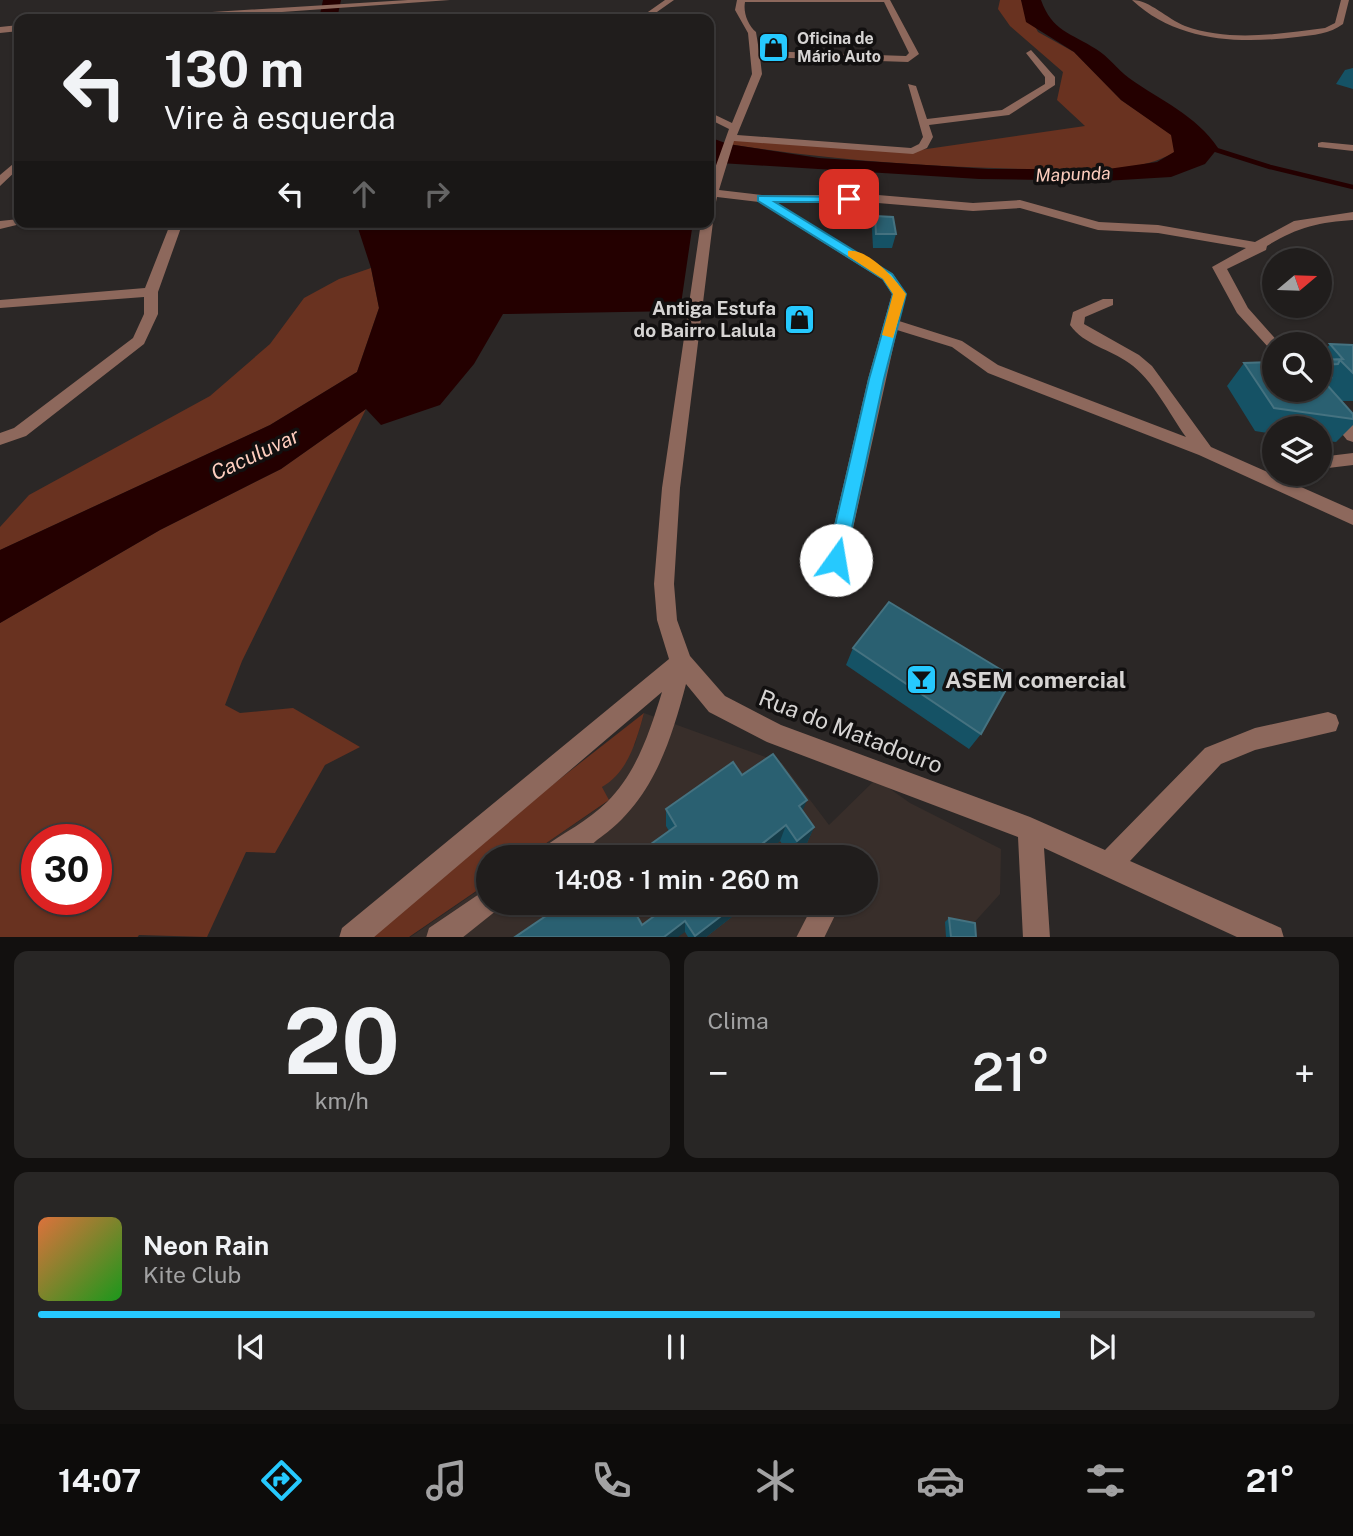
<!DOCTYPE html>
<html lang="pt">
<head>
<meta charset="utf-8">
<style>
  :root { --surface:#201d1c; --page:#282625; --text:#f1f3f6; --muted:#a2a2a3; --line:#3d3b3b; --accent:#26c9fe }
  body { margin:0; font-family:"Public Sans",sans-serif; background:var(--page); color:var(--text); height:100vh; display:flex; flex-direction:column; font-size:26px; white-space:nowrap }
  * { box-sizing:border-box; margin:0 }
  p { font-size:23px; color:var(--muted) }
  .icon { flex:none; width:38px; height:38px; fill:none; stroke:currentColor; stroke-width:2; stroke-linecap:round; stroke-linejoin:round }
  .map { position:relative; height:937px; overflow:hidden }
  .side { display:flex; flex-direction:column; gap:14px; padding:14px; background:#12100f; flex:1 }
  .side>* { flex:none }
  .hud { position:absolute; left:14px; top:14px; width:700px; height:214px; border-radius:14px; box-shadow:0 2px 5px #0004,0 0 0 2px var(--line); background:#201d1c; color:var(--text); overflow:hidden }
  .needle { width:46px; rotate:71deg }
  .buttons { position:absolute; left:1262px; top:248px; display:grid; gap:14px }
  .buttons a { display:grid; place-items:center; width:70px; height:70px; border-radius:50%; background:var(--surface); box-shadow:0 2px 5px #0004,0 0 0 2px var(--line); font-size:35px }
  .speed { position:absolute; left:21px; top:824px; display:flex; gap:14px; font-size:35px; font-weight:700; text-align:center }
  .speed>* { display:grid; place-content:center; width:91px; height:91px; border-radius:50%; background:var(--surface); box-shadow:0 2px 5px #0004,0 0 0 2px var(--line); line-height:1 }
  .speed .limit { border:10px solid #d22; background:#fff; color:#111 }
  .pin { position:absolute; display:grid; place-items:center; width:60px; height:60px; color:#fff; margin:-30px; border-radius:14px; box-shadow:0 4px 10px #0006 }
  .me { position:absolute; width:77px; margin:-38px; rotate:13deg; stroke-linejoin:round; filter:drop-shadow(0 0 5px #0008) }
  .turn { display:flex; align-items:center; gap:24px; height:147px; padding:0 35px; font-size:32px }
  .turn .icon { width:91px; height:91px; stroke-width:2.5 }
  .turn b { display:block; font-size:49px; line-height:60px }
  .lanes { display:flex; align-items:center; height:66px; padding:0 35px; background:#0003; justify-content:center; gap:35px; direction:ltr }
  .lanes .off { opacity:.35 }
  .big { font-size:52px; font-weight:600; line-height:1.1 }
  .side .tile { flex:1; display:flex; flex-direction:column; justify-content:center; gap:10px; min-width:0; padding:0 24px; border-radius:14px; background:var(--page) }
  .side .dial { align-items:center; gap:0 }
  .dial b { font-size:91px; line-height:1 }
  .song { display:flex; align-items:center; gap:21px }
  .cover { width:84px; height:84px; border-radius:10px; background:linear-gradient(135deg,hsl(20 70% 55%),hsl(120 70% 35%)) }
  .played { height:7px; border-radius:4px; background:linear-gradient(90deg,var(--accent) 80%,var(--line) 80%) }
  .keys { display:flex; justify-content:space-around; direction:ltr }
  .heat { display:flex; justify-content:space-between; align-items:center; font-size:38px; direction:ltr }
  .side .tiles { flex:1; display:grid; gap:14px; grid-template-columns:1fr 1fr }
  .tile:last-child { grid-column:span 2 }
  .trip { position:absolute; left:476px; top:845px; width:402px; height:70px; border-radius:35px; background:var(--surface); box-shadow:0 2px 5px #0004,0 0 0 2px var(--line); font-weight:600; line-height:70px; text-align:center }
  .tab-bar { display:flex; height:112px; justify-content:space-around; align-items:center; background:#0d0c0b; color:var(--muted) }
  .tab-bar .icon { width:49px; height:49px }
  .tab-bar .current { color:var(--accent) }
  .tab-bar b { font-size:32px; color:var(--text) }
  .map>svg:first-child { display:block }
</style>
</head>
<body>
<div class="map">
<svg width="1353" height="938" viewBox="0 0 1353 938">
  <rect width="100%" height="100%" fill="#2b2726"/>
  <path fill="#382e2a" d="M644,713L782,763L829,825L876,779L910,803L1001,849L1000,894L971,926V937L409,938L488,884V903H866V858L526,857L609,801L602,787L635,744Z"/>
  <path fill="#693220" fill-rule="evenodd" d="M1000,0H1021L1038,32L1074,52L1121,100L1172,135L1175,152C1135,175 1084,169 1040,169C935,168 831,160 728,144L731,138L913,151L1085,126L1057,100L1063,72L1010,26L998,9Z
    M371,268L379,308L357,372L270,425L0,550V527L29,495L210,396L270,344L304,298L339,279Z
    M366,409L242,661L225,705L240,713L293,708L360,747L325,765L275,853L246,852L207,937L139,935L137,938L0,937V623L160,530L281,469ZM37,840H96V900H37Z
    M644,713C636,742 628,772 602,787L609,800L526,857L488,858V883L409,937L370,938L469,850Z"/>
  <path fill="#240000" d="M1021,0H1041C1052,31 1071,33 1096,49C1108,56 1117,69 1129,78C1161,101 1196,115 1218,148L1205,164L1171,177L1104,181L979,179L720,163L709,172V137L728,144L819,158L988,169H1108L1157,162L1174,152L1171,135L1121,100L1074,52L1026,22Z
    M356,222H403L406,226L411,222H693L680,311L503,314L474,364L440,405L381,425L366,409L281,469L160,530L0,623V550L270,425L357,372L379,308L371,268Z"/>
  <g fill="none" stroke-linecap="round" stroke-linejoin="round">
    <path stroke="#240000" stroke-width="4.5" d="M1210,148L1270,167L1353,187"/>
    <path fill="#240000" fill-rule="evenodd" d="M323,0H341L337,19H319Z"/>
    <path fill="#8d685c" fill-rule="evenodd" d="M408,0H450L183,19H144L148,16Z
      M665,0H674L647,19H638Z
      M737,0H890L919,54L908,62L760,57L762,74L737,135L911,148L919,144L923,137L908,84L916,86L927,119L1002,110L1045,84V77L1026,53L1031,50L1055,77V85L1009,115L929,125L933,137L927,148L913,154L734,141L719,190L762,195H878L973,203L1020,200L1099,222L1158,225L1255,242L1294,221L1353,212V220C1320,222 1295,228 1267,246L1266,250L1227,269L1248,308L1281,345H1274V350L1269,348L1237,313L1212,267L1246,248L1158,233L1098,230L1020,208L973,211L878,203H776L893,274L906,294L899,321L962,341L998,365L1186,437C1169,413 1153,380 1129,363C1110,349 1084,345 1070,325L1073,312L1103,299H1113V305L1085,317L1084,324L1139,355L1152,366L1211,447L1353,510V525L1199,455L988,373L952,347L897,330L846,560L843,566L836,568L829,566L826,560L868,379L892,294L883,280L759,202L717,197L715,207L709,211V185L729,129L709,119V112L732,123L752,74L748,33L735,10ZM745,2H884L909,53L906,56L759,51L756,32C748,25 743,13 745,2Z
      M1132,0C1150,0 1167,19 1185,26C1229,42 1279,34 1325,28L1335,23L1341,0H1349L1343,24C1330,34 1313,35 1297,37C1239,44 1177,42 1132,0Z
      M19,25V31L0,33V27Z
      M1322,142L1353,145V151L1318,147V143Z
      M19,159V168L0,186V175Z
      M19,219V222H29L0,229V221Z
      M709,219L713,222L680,488L674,584L677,620L690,656L725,696L781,725L1030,817L1105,850L1205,748L1255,728L1328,712L1336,715L1339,723L1336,731L1255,750L1221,764L1130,861L1281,928L1284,938H1239L1044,848L1050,938H1023L1018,837L767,742L709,712L686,684C670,745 651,803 597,840C590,846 579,856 570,858C560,859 548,858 538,858L541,849C563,833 588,821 607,802C637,772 650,731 662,692L373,938H339L342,928L669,659L657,620L654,584L662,488L701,222H709Z
      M171,222H183L158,292V314L144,344L26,436L0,445V433L14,428L133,338L144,314V297L0,308V300L145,288Z
      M1320,386L1353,425V442L1347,440L1306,390H1320Z
      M1353,453V465L1320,469V457Z
      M488,888V903H500L497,910L462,938H426L429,928Z
      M814,903H841L824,938H796Z"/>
  </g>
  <path fill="#155265" d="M1353,68V89L1336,84L1345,70Z
    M875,216L896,234L892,248H873L872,229Z
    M1330,344L1353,345V401H1341L1353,414V425L1336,442L1320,440V429H1274V434L1255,431L1227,386L1244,363L1320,390V357Z
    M853,648L981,734L969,749L846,665Z
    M742,775L803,811L814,827L807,843L791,856L780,841L759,858H645L644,849L669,831L666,826V809Z
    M668,903H744L742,909L706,937H688L685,932L642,925L669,905Z
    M949,918L976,937H946L945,922Z"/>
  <path fill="#153b47" d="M807,800L800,817L799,806Z
    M786,825L780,841L759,858H744Z
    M814,827L807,843L791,856L797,841Z
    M738,903H744L742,909L706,937H695Z
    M685,921V932L678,937H664Z"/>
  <path fill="#2a6071" stroke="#457280" stroke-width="2" d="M875,216L893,217L896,234H876Z
    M1330,344L1353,345V373L1340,360L1338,364L1324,365L1331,377L1320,376V360L1343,359Z
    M1274,362V390H1320V377L1353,414V419L1274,408L1244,363Z
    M889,602L1013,677L981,734L853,648Z
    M773,754L807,800L799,806L814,827L797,841L786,825L744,858H649L644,849L676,826L666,809L733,762L742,775Z
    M565,903H630L642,925L672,903H738L695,936L685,921L664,937H515Z
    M949,918L975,923L976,937H951Z"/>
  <path fill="#26c9fe" stroke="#1983a5" stroke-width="2" d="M762,196L852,197L854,199L849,202H775L892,274L906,294L884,379L845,560L836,567L827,560L869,379L893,294L883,279L758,201V196Z"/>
  <path fill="#f59e0b" d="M848,251C868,248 895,279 906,294L893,338L882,335L893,294L883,279L848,256Z"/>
  <defs>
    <symbol id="shop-square" viewBox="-11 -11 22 22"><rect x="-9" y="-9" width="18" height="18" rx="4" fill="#26c9fe" stroke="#121010"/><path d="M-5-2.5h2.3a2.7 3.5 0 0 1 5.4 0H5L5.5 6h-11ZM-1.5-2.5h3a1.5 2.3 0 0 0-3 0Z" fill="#111"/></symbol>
    <symbol id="bar-square" viewBox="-11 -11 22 22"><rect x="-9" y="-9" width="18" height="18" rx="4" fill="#26c9fe" stroke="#121010"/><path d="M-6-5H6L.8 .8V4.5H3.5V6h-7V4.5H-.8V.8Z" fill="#111"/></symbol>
  </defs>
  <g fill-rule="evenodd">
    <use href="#shop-square" x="756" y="30" width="35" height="35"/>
    <use href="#shop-square" x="782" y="302" width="35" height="35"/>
    <use href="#bar-square" x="904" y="662" width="35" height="35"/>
  </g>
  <g text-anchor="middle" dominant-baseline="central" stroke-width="7" stroke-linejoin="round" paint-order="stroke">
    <g font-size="16" font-weight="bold" fill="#d6d4d3" stroke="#121010" text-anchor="start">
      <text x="797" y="38">Oficina de<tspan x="797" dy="18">Mário Auto</tspan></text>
    </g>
    <g font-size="18" font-style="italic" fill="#fdcdbe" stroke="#121010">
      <text transform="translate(1073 174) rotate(-2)">Mapunda</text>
    </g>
    <g font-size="19" font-weight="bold" fill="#d6d4d3" stroke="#121010" text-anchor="end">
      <text x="776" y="308">Antiga Estufa<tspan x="776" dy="22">do Bairro Lalula</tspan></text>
    </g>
    <g font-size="21" font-style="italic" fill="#fdcdbe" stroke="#121010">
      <text transform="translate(255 454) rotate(-25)">Caculuvar</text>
    </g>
    <g font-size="23" font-weight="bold" fill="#d6d4d3" stroke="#121010" text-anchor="start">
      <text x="945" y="679">ASEM comercial</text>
    </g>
    <g font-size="23" fill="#d6d4d3" stroke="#121010">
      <text transform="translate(851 731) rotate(21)">Rua do Matadouro</text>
    </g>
  </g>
</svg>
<div class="buttons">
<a><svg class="needle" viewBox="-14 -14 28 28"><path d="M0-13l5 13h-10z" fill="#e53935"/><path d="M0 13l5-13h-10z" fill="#a2a2a3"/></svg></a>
<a><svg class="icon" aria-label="search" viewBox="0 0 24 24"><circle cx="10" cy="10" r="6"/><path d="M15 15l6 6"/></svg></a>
<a><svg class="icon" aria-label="layers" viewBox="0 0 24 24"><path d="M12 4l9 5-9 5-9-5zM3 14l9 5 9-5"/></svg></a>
</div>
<div class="speed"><div class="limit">30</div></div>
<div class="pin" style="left:849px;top:199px;background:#d93025"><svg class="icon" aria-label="arrive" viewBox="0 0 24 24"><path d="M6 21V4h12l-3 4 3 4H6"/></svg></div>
<svg class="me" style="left:836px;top:560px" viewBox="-20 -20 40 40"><circle r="19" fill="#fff"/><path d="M0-13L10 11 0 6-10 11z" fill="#26c9fe"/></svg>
<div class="trip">14:08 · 1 min · 260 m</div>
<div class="hud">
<div class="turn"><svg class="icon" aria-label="left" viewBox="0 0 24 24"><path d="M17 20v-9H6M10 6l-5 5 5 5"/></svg><div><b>130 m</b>Vire à esquerda</div></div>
<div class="lanes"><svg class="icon" aria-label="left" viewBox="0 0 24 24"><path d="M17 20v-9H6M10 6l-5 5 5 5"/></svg><svg class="icon off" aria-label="ahead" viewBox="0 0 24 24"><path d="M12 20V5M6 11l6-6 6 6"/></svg><svg class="icon off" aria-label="right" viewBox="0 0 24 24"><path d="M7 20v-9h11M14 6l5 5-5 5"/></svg></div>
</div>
</div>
<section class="side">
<div class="tiles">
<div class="tile dial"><b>20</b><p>km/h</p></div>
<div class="tile"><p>Clima</p>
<div class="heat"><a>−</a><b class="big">21°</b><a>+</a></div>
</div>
<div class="tile">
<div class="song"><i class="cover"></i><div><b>Neon Rain</b><p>Kite Club</p></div></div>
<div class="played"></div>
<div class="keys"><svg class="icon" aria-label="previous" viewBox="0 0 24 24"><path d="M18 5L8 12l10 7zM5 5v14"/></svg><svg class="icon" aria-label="pause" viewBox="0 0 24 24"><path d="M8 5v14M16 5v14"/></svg><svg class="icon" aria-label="next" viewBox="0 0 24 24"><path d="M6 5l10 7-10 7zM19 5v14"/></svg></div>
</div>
</div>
</section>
<nav class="tab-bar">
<b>14:07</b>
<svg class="icon current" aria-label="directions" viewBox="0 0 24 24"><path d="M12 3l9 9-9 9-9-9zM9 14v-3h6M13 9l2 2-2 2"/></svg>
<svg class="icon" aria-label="music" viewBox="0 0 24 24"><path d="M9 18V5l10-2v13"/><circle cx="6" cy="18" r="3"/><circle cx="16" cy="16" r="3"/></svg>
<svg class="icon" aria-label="phone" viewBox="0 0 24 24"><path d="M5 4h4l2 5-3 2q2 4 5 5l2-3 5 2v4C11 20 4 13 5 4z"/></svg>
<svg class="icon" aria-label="climate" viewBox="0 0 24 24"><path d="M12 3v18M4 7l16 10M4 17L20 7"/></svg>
<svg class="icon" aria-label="car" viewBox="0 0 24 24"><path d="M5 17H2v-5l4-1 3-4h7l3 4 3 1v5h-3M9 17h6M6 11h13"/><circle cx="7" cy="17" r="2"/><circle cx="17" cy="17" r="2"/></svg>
<svg class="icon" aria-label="filters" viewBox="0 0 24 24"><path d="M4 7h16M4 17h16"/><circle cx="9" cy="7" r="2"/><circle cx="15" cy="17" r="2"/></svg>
<b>21°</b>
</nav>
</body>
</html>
